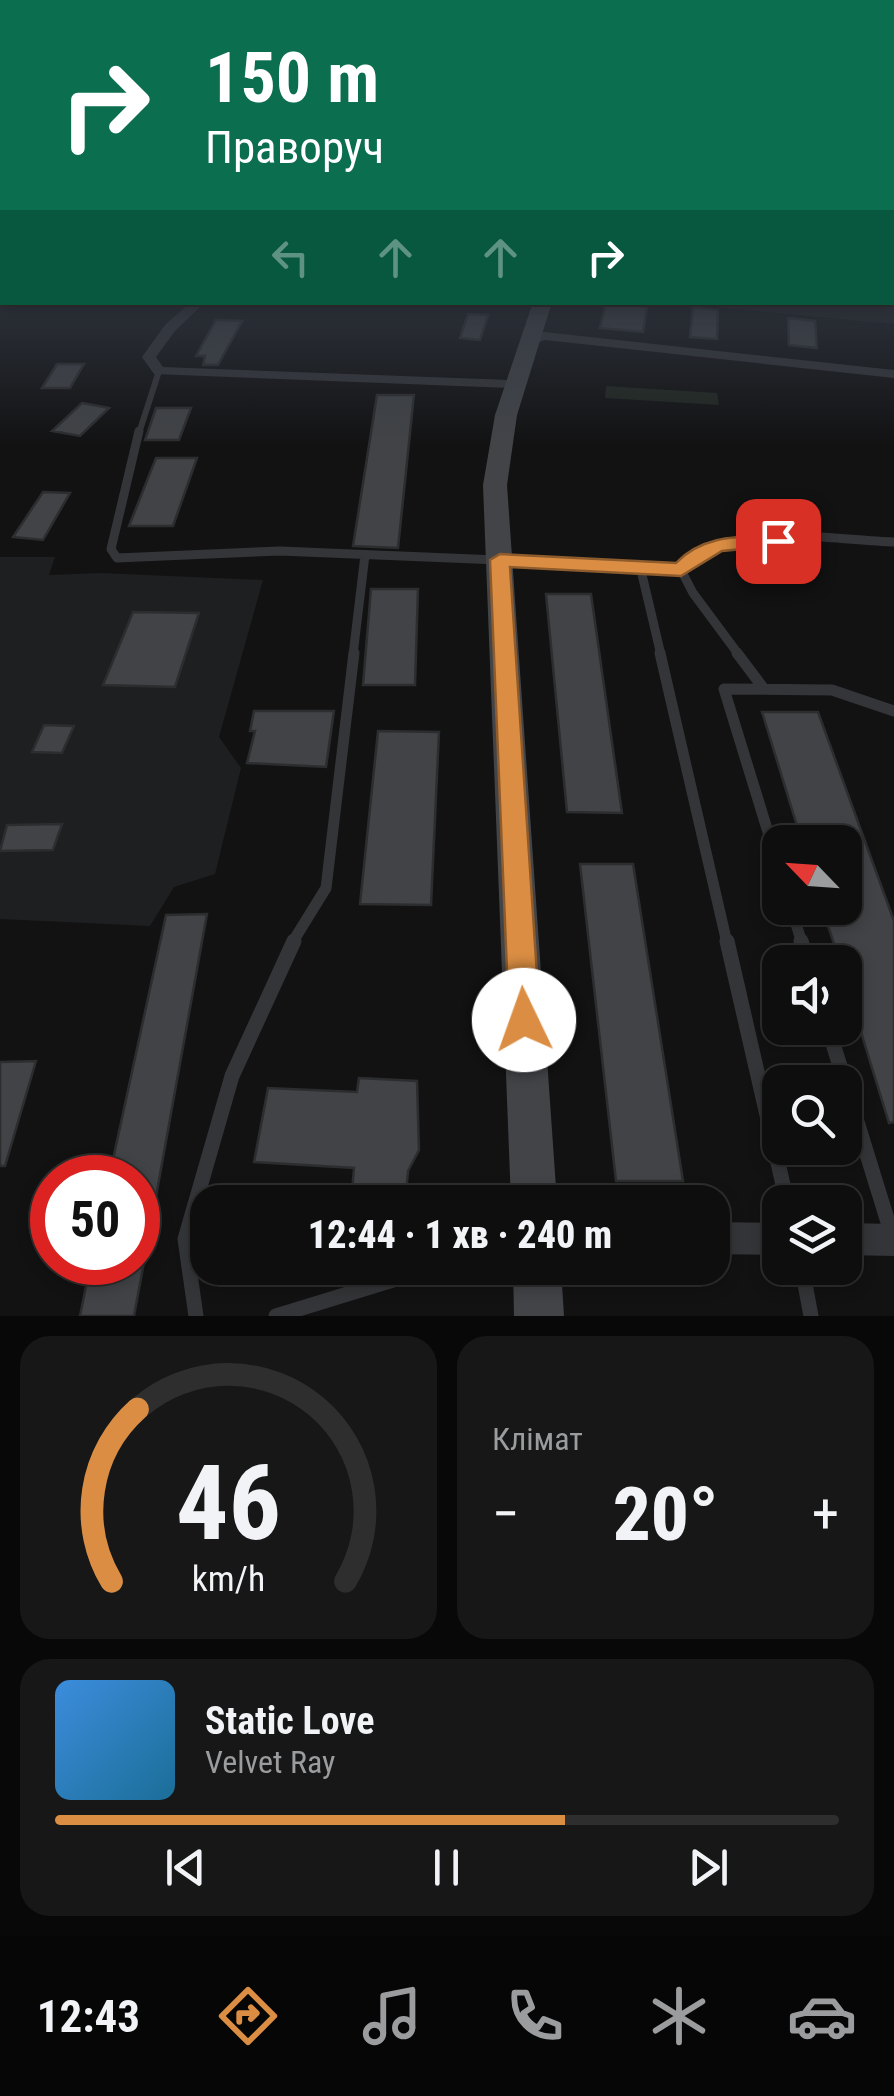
<!DOCTYPE html>
<html lang="uk">
<head>
<meta charset="utf-8">
<style>
  :root { --surface:#0e0e0e; --page:#171717; --text:#f1f3f6; --muted:#9b9c9e; --line:#2e2e2e; --accent:#db8e43 }
  body { margin:0; font-family:"Roboto Condensed",sans-serif; background:var(--page); color:var(--text); height:100vh; display:flex; flex-direction:column; font-size:38px; white-space:nowrap }
  * { box-sizing:border-box; margin:0 }
  p { font-size:32px; color:var(--muted) }
  .icon { flex:none; width:55px; height:55px; fill:none; stroke:currentColor; stroke-width:2; stroke-linecap:round; stroke-linejoin:round }
  .map { position:relative; height:1316px; overflow:hidden }
  .details { display:flex; flex-direction:column; gap:20px; padding:20px; background:#080808; flex:1 }
  .details>* { flex:none }
  .hud { position:absolute; left:0px; top:0px; width:895px; height:305px; box-shadow:0 5px 15px #0003,0 0 0 2px var(--line); background:#0b6e4f; color:#fff; overflow:hidden }
  .needle { width:65px; rotate:295deg }
  .tools { position:absolute; left:762px; top:825px; display:grid; gap:20px }
  .tools a { display:grid; place-items:center; width:100px; height:100px; border-radius:20px; background:var(--surface); box-shadow:0 5px 15px #0003,0 0 0 2px var(--line); font-size:50px }
  .speed { position:absolute; left:30px; top:1155px; display:flex; gap:20px; font-size:50px; font-weight:700; text-align:center }
  .speed>* { display:grid; place-content:center; width:130px; height:130px; border-radius:50%; background:var(--surface); box-shadow:0 5px 15px #0003,0 0 0 2px var(--line); line-height:1 }
  .speed .limit { border:15px solid #d22; background:#fff; color:#111 }
  .pin { position:absolute; display:grid; place-items:center; width:85px; height:85px; color:#fff; margin:-42px; border-radius:20px; box-shadow:0 5px 15px #0006 }
  .me { position:absolute; width:110px; margin:-55px; rotate:357deg; stroke-linejoin:round; filter:drop-shadow(0 0 8px #0008) }
  .turn { display:flex; align-items:center; gap:35px; height:210px; padding:0 40px; font-size:45px }
  .turn .icon { width:130px; height:130px; stroke-width:2.5 }
  .turn b { display:block; font-size:70px; line-height:85px }
  .lanes { display:flex; align-items:center; height:95px; padding:0 40px; background:#0003; justify-content:center; gap:50px; direction:ltr }
  .lanes .off { opacity:.35 }
  .big { font-size:75px; font-weight:800; line-height:1.1 }
  .details .card { flex:1; display:flex; flex-direction:column; justify-content:center; gap:15px; min-width:0; padding:0 35px; border-radius:30px; background:var(--page) }
  .details .dial { align-items:center; gap:0 }
  .dial svg { height:260px; overflow:visible; fill:none; stroke:var(--line); stroke-width:7; stroke-linecap:round; text-anchor:middle }
  .dial text { fill:var(--text); stroke:none }
  .song { display:flex; align-items:center; gap:30px }
  .cover { width:120px; height:120px; border-radius:15px; background:linear-gradient(135deg,hsl(210 70% 55%),hsl(200 70% 35%)) }
  .played { height:10px; border-radius:5px; background:linear-gradient(90deg,var(--accent) 65%,var(--line) 65%) }
  .keys { display:flex; justify-content:space-around; direction:ltr }
  .heat { display:flex; justify-content:space-between; align-items:center; font-size:55px; direction:ltr }
  .details .tiles { flex:1; display:grid; gap:20px; grid-template-columns:1fr 1fr }
  .card:last-child { grid-column:span 2 }
  .trip { position:absolute; left:190px; top:1185px; width:540px; height:100px; border-radius:30px; background:var(--surface); box-shadow:0 5px 15px #0003,0 0 0 2px var(--line); font-weight:800; line-height:100px; text-align:center }
  .dock { display:flex; height:160px; justify-content:space-around; align-items:center; background:#060606; color:var(--muted) }
  .dock .icon { width:70px; height:70px }
  .dock .selected { color:var(--accent) }
  .dock b { font-size:45px; color:var(--text) }
  .map>svg:first-child { display:block }
</style>
</head>
<body>
<div class="map">
<svg width="894" height="1316" viewBox="0 0 894 1316">
  <rect width="100%" height="100%" fill="#121213"/>
  <path fill="#1e1f20" d="M894,261V324L672,303L892,302Z
    M0,557H55L49,575L100,573L263,580L219,737L241,768L215,874L174,887L150,926L0,919Z"/>
  <path fill="#1f261f" d="M606,386L717,393L719,405L605,398Z"/>
  <path fill="#414346" stroke="#2c2d2f" stroke-width="2.5" d="M606,303L647,307L643,332L600,328Z
    M693,307L718,310L717,339L690,337Z
    M468,314L488,315L480,340L460,338Z
    M788,318L815,321L817,348L789,345Z
    M216,320L242,321L218,365H203L205,356H196Z
    M57,364H84L70,388H42Z
    M377,395H414L398,548L353,546Z
    M82,403L109,408L80,436L52,431Z
    M156,408H191L179,440H145Z
    M156,458H197L173,526H129Z
    M43,492L70,493L43,540L13,537Z
    M371,589H418L415,685H363Z
    M546,594H591L622,813L567,812Z
    M133,612L199,613L175,687L103,685Z
    M254,711H334L326,767L247,763L255,731H250Z
    M762,712H818L894,921V1122L889,1123L845,980V962H840L822,908H845V842H802Z
    M44,725L74,726L62,753L32,752Z
    M378,731L439,732L431,905L360,904Z
    M62,824L53,850L0,851L7,825Z
    M580,864H633L683,1181H616Z
    M207,914L148,1241H138V1178H109L166,915Z
    M36,1061L5,1166H0V1062Z
    M359,1078L417,1081L419,1150L408,1171L406,1194L352,1191L354,1168L254,1162L268,1088L357,1092Z
    M91,1262H144L134,1316H80Z"/>
  <g fill="none" stroke-linecap="round" stroke-linejoin="round">
    <path stroke="#343538" stroke-width="6" d="M139,433L159,371"/>
    <path stroke="#343538" stroke-width="9" d="M139,431L111,549L117,558L280,551L640,566L661,655
      M640,566L681,570C734,519 827,540 894,542
      M681,570L693,593L739,655
      M353,655L365,555"/>
    <path stroke="#343538" stroke-width="11" d="M660,653L727,943
      M737,653L764,689
      M780,871L724,689L832,690L894,711
      M791,908L802,943
      M292,943L326,888L354,653"/>
    <path stroke="#343538" stroke-width="15" d="M727,941L787,1202
      M801,941L808,962
      M828,1028L845,1082
      M845,1083L892,1235
      M802,1268L811,1316
      M196,1316L185,1239L232,1076L294,941
      M276,1316L432,1268"/>
    <path fill="#343538" fill-rule="evenodd" d="M191,302H205L175,331L156,357L163,367L513,380L520,384L513,388L154,374L142,357L165,325Z
      M544,332L894,370V378L545,340L528,345L521,341Z
      M712,1222L780,1223V1255L712,1254Z
      M845,1223L894,1224V1256L845,1255Z"/>
    <path fill="#424448" fill-rule="evenodd" d="M533,302H552L517,415L507,485L557,1202H511L483,485L495,415Z
      M513,1268H561L564,1316H514Z"/>
  </g>
  <linearGradient id="sky" x2="0" y2="1"><stop stop-color="#0a0a0a"/><stop offset="0.59" stop-color="#333944"/><stop offset="1" stop-color="#333944" stop-opacity="0"/></linearGradient>
  <rect width="894" height="445" fill="url(#sky)"/>
  <path fill="#db8e43" stroke="#8e5c2c" stroke-width="2.5" d="M778,535L789,541L786,545L722,551L681,576L510,567L540,1020L536,1030L524,1034L513,1030L509,1020L490,560L500,554L676,563C704,534 741,537 778,535Z"/>
</svg>
<div class="tools">
<a><svg class="needle" viewBox="-14 -14 28 28"><path d="M0-13l5 13h-10z" fill="#e53935"/><path d="M0 13l5-13h-10z" fill="#9b9c9e"/></svg></a>
<a><svg class="icon" aria-label="sound" viewBox="0 0 24 24"><path d="M4 9h4l5-4v14l-5-4H4zM17 9q2 3 0 6"/></svg></a>
<a><svg class="icon" aria-label="search" viewBox="0 0 24 24"><circle cx="10" cy="10" r="6"/><path d="M15 15l6 6"/></svg></a>
<a><svg class="icon" aria-label="layers" viewBox="0 0 24 24"><path d="M12 4l9 5-9 5-9-5zM3 14l9 5 9-5"/></svg></a>
</div>
<div class="speed"><div class="limit">50</div></div>
<div class="pin" style="left:778px;top:541px;background:#d93025"><svg class="icon" aria-label="arrive" viewBox="0 0 24 24"><path d="M6 21V4h12l-3 4 3 4H6"/></svg></div>
<svg class="me" style="left:524px;top:1020px" viewBox="-20 -20 40 40"><circle r="19" fill="#fff"/><path d="M0-13L10 11 0 6-10 11z" fill="#db8e43"/></svg>
<div class="trip">12:44 · 1 хв · 240 m</div>
<div class="hud">
<div class="turn"><svg class="icon" aria-label="right" viewBox="0 0 24 24"><path d="M7 20v-9h11M14 6l5 5-5 5"/></svg><div><b>150 m</b>Праворуч</div></div>
<div class="lanes"><svg class="icon off" aria-label="left" viewBox="0 0 24 24"><path d="M17 20v-9H6M10 6l-5 5 5 5"/></svg><svg class="icon off" aria-label="ahead" viewBox="0 0 24 24"><path d="M12 20V5M6 11l6-6 6 6"/></svg><svg class="icon off" aria-label="ahead" viewBox="0 0 24 24"><path d="M12 20V5M6 11l6-6 6 6"/></svg><svg class="icon" aria-label="right" viewBox="0 0 24 24"><path d="M7 20v-9h11M14 6l5 5-5 5"/></svg></div>
</div>
</div>
<section class="details">
<div class="tiles">
<div class="card dial"><svg viewBox="0 0 100 80">
<path d="M14 69A42 42 0 1 1 86 69"/>
<path d="M14 69A42 42 0 0 1 22 16" stroke="#db8e43"/>
<text x="50" y="56" font-size="32" font-weight="700">46</text>
<text x="50" y="72" font-size="11">km/h</text>
</svg></div>
<div class="card"><p>Клімат</p>
<div class="heat"><a>−</a><b class="big">20°</b><a>+</a></div>
</div>
<div class="card">
<div class="song"><i class="cover"></i><div><b>Static Love</b><p>Velvet Ray</p></div></div>
<div class="played"></div>
<div class="keys"><svg class="icon" aria-label="previous" viewBox="0 0 24 24"><path d="M18 5L8 12l10 7zM5 5v14"/></svg><svg class="icon" aria-label="pause" viewBox="0 0 24 24"><path d="M8 5v14M16 5v14"/></svg><svg class="icon" aria-label="next" viewBox="0 0 24 24"><path d="M6 5l10 7-10 7zM19 5v14"/></svg></div>
</div>
</div>
</section>
<nav class="dock">
<b>12:43</b>
<svg class="icon selected" aria-label="directions" viewBox="0 0 24 24"><path d="M12 3l9 9-9 9-9-9zM9 14v-3h6M13 9l2 2-2 2"/></svg>
<svg class="icon" aria-label="music" viewBox="0 0 24 24"><path d="M9 18V5l10-2v13"/><circle cx="6" cy="18" r="3"/><circle cx="16" cy="16" r="3"/></svg>
<svg class="icon" aria-label="phone" viewBox="0 0 24 24"><path d="M5 4h4l2 5-3 2q2 4 5 5l2-3 5 2v4C11 20 4 13 5 4z"/></svg>
<svg class="icon" aria-label="climate" viewBox="0 0 24 24"><path d="M12 3v18M4 7l16 10M4 17L20 7"/></svg>
<svg class="icon" aria-label="car" viewBox="0 0 24 24"><path d="M5 17H2v-5l4-1 3-4h7l3 4 3 1v5h-3M9 17h6M6 11h13"/><circle cx="7" cy="17" r="2"/><circle cx="17" cy="17" r="2"/></svg>
</nav>
</body>
</html>
